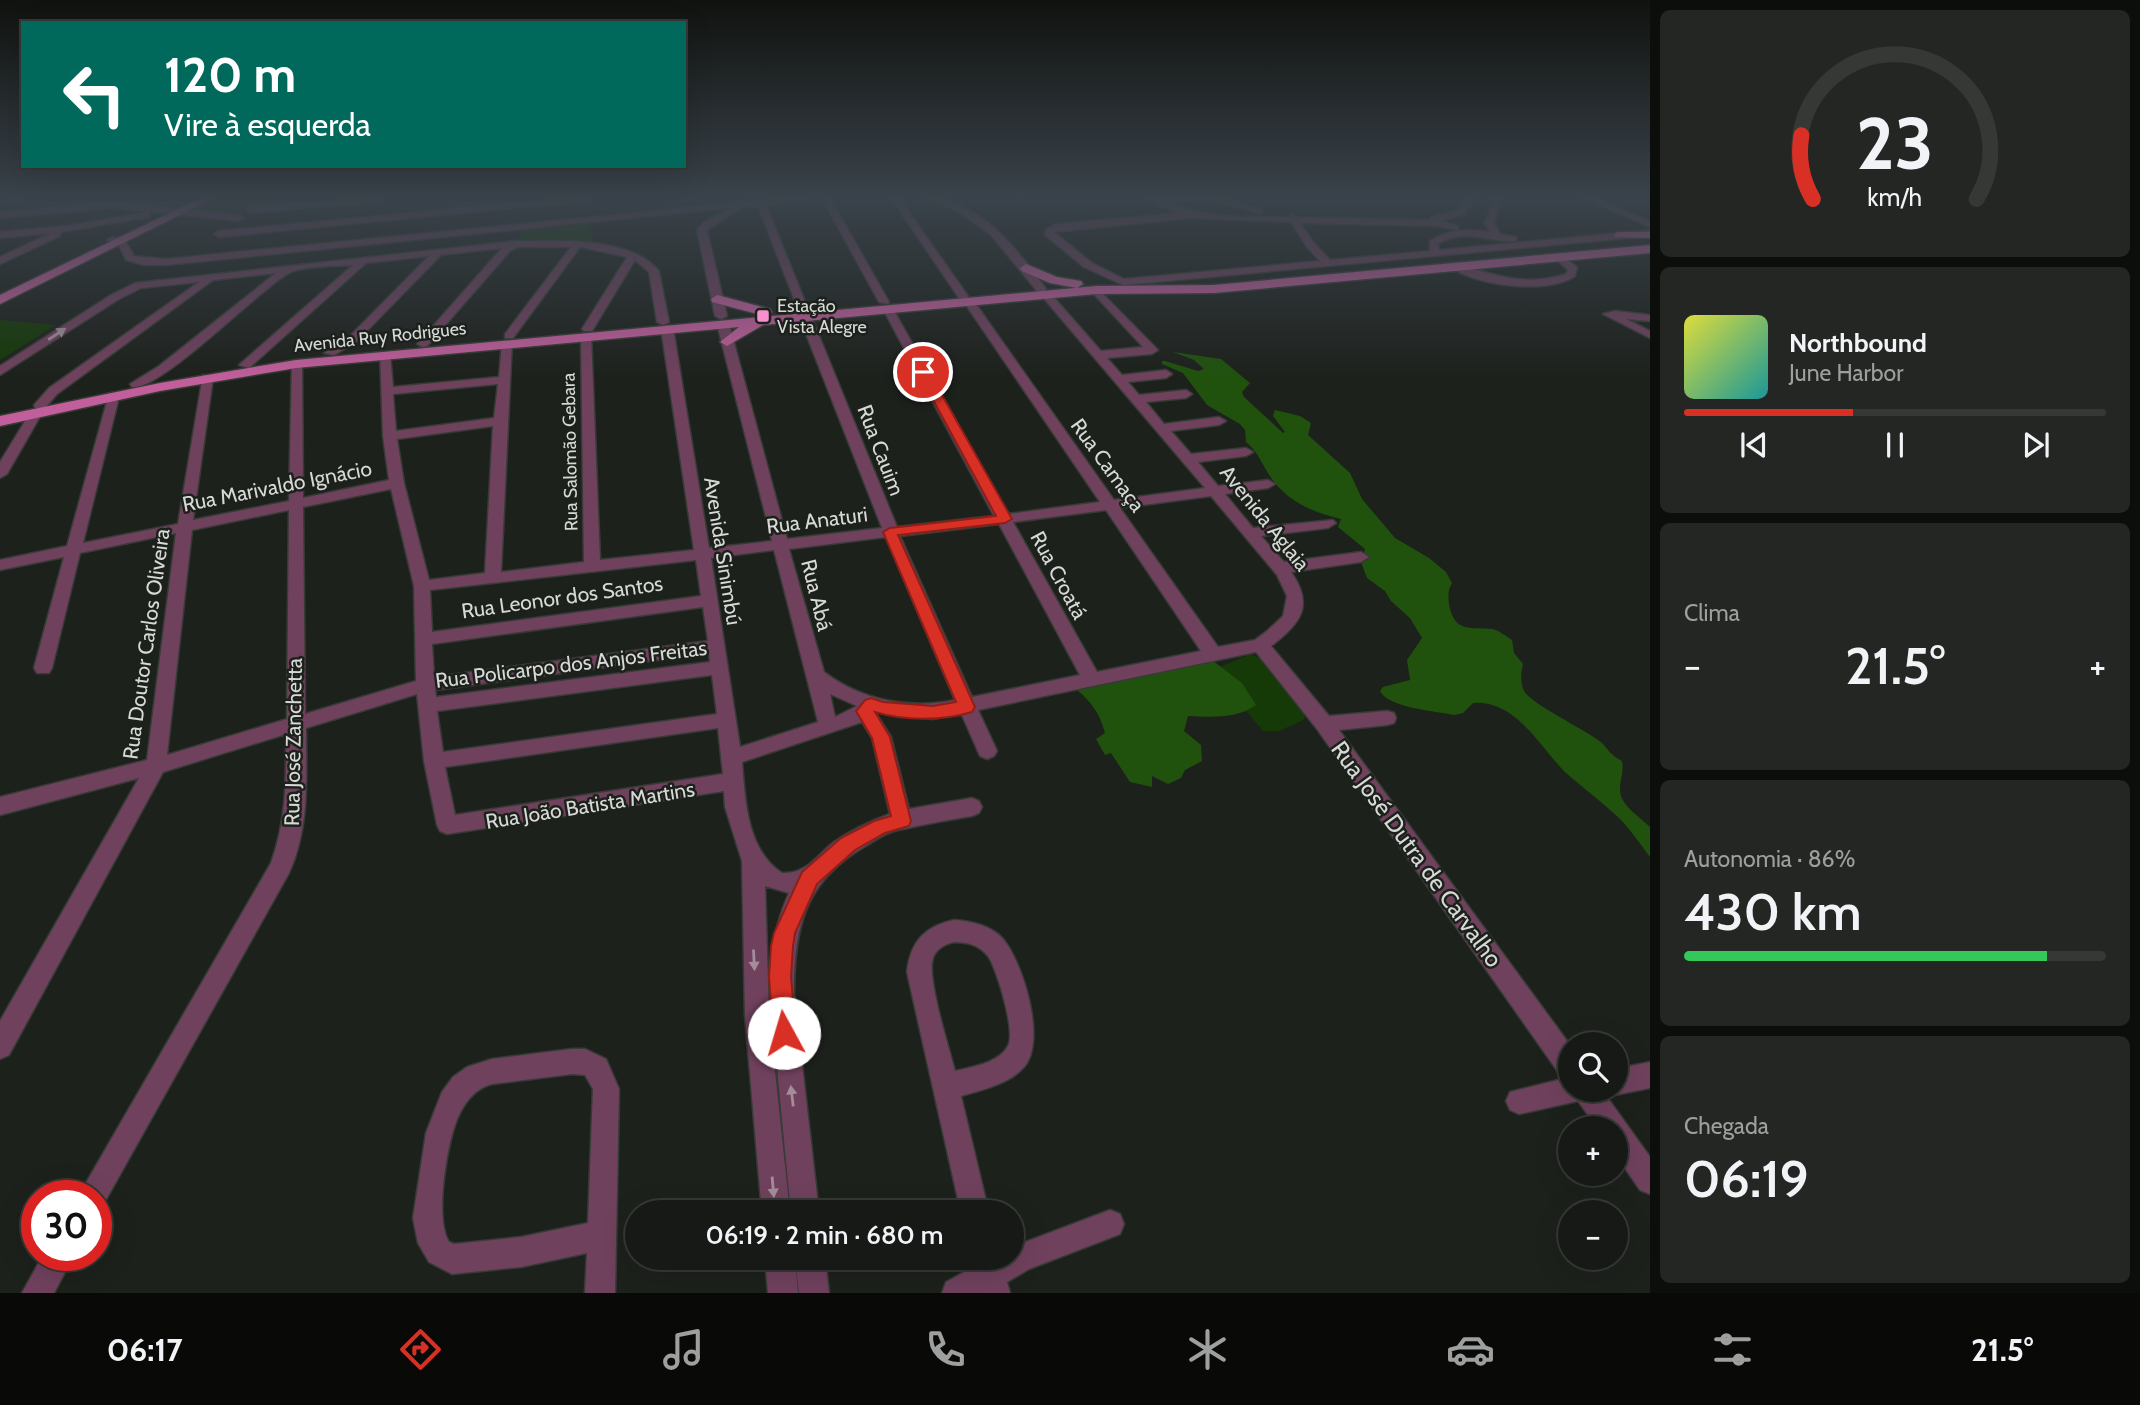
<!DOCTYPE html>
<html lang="pt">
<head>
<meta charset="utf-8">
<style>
  :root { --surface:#161915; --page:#232622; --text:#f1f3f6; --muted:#9ea0a0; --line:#353834; --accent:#d93025 }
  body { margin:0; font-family:Cabin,sans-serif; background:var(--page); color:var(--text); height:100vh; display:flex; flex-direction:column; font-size:26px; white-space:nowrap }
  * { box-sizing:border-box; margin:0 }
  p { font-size:23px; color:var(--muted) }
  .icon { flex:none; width:38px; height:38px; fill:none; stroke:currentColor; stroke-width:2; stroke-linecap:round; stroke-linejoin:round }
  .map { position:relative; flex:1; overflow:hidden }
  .sheet { display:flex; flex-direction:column; gap:10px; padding:10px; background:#0c0e0c; width:490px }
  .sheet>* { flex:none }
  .guide { position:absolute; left:21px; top:21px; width:665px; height:147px; border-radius:0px; box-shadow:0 7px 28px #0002,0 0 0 2px var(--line); background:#00695c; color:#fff; overflow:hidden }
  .fabs { position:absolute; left:1558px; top:1032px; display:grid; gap:14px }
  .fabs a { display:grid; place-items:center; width:70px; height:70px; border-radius:50%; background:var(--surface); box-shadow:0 7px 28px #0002,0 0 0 2px var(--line); font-size:35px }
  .speed { position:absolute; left:21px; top:1180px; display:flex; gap:14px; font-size:35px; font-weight:700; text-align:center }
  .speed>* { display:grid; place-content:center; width:91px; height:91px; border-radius:50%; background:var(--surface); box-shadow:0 7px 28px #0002,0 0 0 2px var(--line); line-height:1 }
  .speed .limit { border:10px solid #d22; background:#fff; color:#111 }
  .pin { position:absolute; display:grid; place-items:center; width:60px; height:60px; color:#fff; margin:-30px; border:4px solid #fff; border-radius:50%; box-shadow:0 2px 7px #0007 }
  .me { position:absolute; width:77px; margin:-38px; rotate:354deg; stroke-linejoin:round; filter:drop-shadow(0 0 5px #0008) }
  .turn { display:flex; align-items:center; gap:24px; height:147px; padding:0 28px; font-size:32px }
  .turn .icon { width:91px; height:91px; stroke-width:2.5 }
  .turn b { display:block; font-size:49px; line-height:60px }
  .big { font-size:52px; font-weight:600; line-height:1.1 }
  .sheet .card { flex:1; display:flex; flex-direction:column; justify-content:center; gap:10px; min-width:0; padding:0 24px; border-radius:10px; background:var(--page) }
  .sheet .dial { align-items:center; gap:0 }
  .dial svg { height:182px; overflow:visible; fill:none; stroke:var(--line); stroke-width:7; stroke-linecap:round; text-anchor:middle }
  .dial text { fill:var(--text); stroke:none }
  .song { display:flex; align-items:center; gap:21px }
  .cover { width:84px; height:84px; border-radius:10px; background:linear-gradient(135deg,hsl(60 70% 55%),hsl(180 70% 35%)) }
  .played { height:7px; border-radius:4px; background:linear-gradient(90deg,var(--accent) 40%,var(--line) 40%) }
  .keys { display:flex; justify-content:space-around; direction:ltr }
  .heat { display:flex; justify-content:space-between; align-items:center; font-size:38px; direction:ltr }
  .charge { height:10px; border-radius:5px; background:linear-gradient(90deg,#34c759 86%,var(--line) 0) }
  .trip { position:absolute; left:625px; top:1200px; width:399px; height:70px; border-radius:35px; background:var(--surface); box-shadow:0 7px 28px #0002,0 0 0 2px var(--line); font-weight:600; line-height:70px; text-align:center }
  .menu { display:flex; height:112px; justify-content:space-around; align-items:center; background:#090a08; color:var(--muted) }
  .menu .icon { width:49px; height:49px }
  .menu .active { color:var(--accent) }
  .menu b { font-size:32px; color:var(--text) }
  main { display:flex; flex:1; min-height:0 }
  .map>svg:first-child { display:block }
</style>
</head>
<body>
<main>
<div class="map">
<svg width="1650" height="1293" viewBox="0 0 1650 1293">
  <rect width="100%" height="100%" fill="#1d211c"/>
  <path fill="#153907" d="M217,198H270L242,214L195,209Z
    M590,220L592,241H520V227Z
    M0,320L56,325L0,360Z
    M1251,654L1271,664L1306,707L1304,720L1279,731H1263L1232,694L1217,668Z"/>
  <path fill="#20520d" d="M1173,352L1221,359L1250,383L1242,392L1244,397L1283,433L1285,432L1273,416L1275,410L1300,416L1311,423L1308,435L1350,473L1362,499L1395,538L1429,558L1446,572L1452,583C1448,589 1448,597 1449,604C1454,633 1470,627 1492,629C1498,630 1506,636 1512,640L1514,653L1523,664C1521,672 1520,683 1524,691C1533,705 1582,728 1598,740C1608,747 1607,753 1622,761C1624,772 1620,779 1620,790C1620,805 1640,817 1650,827V857C1640,844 1631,830 1619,818C1602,802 1583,788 1565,772C1539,746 1516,700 1473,703L1463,713L1454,715C1436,711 1388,708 1380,691L1383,687L1410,680L1407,660L1422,638L1410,618L1391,601L1385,591L1367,578L1361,562L1365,549L1338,527L1341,519C1308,511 1282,499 1265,468C1258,456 1257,452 1246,442L1245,430L1240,424L1207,405L1183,373L1162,364V361H1165L1198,371L1204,369L1194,360Z
    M1208,657L1242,683L1256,705C1237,719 1211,717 1188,716L1184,731L1201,745L1202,761L1185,770L1181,778L1168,784L1152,776V787L1130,782L1111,753L1105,755L1096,739L1105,733C1100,713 1091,702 1076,689L1092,674L1103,670L1147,668Z"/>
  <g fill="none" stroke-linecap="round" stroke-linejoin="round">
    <defs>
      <path id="minor" d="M357,198H388L384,201L250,213L246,210L250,207Z
        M563,198H592L588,201L219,237L214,234L219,231Z
        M782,198H811L766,205L808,309L803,312L798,309L758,206L743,207L707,230L727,316L721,319L715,316L697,230L704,222L730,208L166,265H144L126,260L118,243L107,240L112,237L124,239L134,256L166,259Z
        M822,198H830L889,302L888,304L879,302Z
        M891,198H899L968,296L967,298H959Z
        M927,198C979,198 1019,251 1046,289L1045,291H1037L991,235L962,214Z
        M1146,198H1224L1264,211L1260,214L1218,202L1164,201C1207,219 1242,216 1288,217L1292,214L1297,217L1430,220L1431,217L1458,210L1466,198H1474L1465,214L1440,221L1458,226V230L1436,226L1300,223L1314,243L1330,260L1430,251V241C1448,229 1468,229 1490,232L1484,223L1493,203L1490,198H1498L1501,203L1494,223L1500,234L1516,237V241C1489,243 1464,227 1438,244L1439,250L1650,230V236L1123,285L1084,267L1045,235L1046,229L1056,224L1178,213ZM1190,218L1291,222L1307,247L1320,261L1124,279L1092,263L1054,232Z
        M1583,198H1594L1650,221V227Z
        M112,202L239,215L244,218L239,221L112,208L0,218V212Z
        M147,212L150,213V217L61,232L60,236L0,264V257L51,233L0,238V232L66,226Z
        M516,241C558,241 630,236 659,271L669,322L663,325L657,322L649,272L635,260L592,331H584L582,329L627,257L580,247L513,338H505V334L571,247H518L510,251L427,346L423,347L417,344L419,342L502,248L441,255L356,342L334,355L324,353L348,338L429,256L366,263L249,368L239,365L353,265C338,266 300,266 289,273C257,291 161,391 132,387L130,384L159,366L276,273L213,280L57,394L45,408H35L34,405L49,388L199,282L141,288L119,299L0,375V366L111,295L135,283Z
        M1560,255L1577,267L1575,276C1548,295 1476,286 1451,267L1456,264C1494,275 1527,287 1566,274L1568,270L1555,258Z
        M1096,287L1158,350L1152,354L1107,358L1122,375L1166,370L1172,374L1166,378L1128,382L1139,395L1186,390L1192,394L1186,398L1146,402L1164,424L1219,417L1226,421L1219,425L1171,431L1191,454L1246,448L1253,452L1246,456L1198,462L1218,486L1268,480L1275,484L1268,488L1225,494L1253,528L1333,520L1336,523L1328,528L1261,536L1284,562L1361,552L1369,557L1361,562L1291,572C1315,606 1300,624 1271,646L1329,716L1387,711L1394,713L1396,718L1394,723L1387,725L1339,730L1570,1045V1090H1602L1650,1157V1194L1640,1190L1615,1154V1129H1598L1578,1101L1519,1114L1510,1110L1506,1101L1510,1092L1566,1078L1561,1076L1317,729L1256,652L978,710L997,751L994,756L987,759L980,756L961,713L933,719L875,712L891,737L909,809L972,798L979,801L982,807L979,813L972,816C947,820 921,825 898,830C886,832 874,841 864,847C804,882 794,929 794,994L819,1213H791L770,994C770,958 774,926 789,893L765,886L769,1015L790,1213H762L745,1015L742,861L725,807L724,791L447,834L440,831L437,825L424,761L417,694L306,728C306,778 310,827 289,873L103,1205L96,1208V1195H79L271,863C287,818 286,781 286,734L163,772L9,1055L0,1059V1021L139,778L0,815V797L147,760L176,533L80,553L52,668L49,673H37L34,668L64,557L0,570V560L67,546L109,394L113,393L119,397L83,543L178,524L203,375L213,378L193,520L289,501L292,361L302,364L303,498L389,480L383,436L380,352L390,354L393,387L499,377L502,343L512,341L501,572L584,562L581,336L591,334L600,560L694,550L661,328L667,325L673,328L709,548L772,541L717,324L723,321L729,324L787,539L882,528L799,316L805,313L811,316L897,527L994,516L883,309L888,306L893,309L1008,514L1100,502L964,302L969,299L973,300L1114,500L1205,488L1041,295L1050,293L1101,351L1143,347L1092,292L1091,290ZM498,384L494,418L396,431L393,394ZM493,426L485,573L429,580L404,483L397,439ZM391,489L414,586L416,681L305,714L303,507ZM1211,496L1277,575L1287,596L1283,616L1267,631L1255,640L1218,647L1120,508ZM289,510L287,719L167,755L192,530ZM1106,510L1201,651L1097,672L1013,522ZM999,524L1080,675L972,697L900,536ZM886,537L955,700C909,710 861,700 824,672L789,549ZM774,550L818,722L740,747L711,558ZM696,560L701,596L432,632L430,590ZM703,607L708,641L434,677L432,644ZM709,653L710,662L436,697L435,690ZM712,675L717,714L443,752L437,711ZM830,694L857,706L835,717ZM862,722L872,738L890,814C871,821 850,831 834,842C816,856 807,874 782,873C747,850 745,801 742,762ZM718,728L723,774L455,815L445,767Z
        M1615,311L1650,315V321L1626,319L1650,331V338L1603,314Z
        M36,409L42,413L7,474L0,478V462L30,413Z
        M954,920C971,921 992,926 1003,939C1023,963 1047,1041 1024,1067C1009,1084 982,1090 961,1096L989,1213H961L907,972C910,942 925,926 954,920ZM954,942C968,942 979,945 988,956C997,969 1016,1032 1008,1046C999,1063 972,1067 955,1071C949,1048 926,976 933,958C936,949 945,944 954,942Z
        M572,1049H585L606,1059L619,1089L615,1293H585L587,1253L521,1267L452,1274L429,1262L418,1243L413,1218L426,1133L442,1092L453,1077L467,1067L492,1059ZM572,1074L585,1075L593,1089L588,1223L521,1237L454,1244L449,1242C434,1219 447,1137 460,1113C467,1099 477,1088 492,1084Z
        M1650,1062V1088L1615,1095L1606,1091L1615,1090V1069Z
        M1110,1210L1120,1214L1124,1224L1120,1234L1029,1269L1007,1282L1010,1293H942L946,1282L974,1267L971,1258H1012V1247Z
        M43,1255H74L54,1293H22Z
        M765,1258H795L798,1293H768Z
        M795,1258H825L829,1293H799Z"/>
      <path id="major" d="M201,198H214L0,304V295Z
        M1619,232H1650V238L1615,237V233Z
        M1650,245V253L1214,293L1096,294L763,325L727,346L720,342L739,327L296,368L160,391L0,426V416L160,383L296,360L1096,286L1214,285Z
        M1026,264L1057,277L1081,281L1083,284L1077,288L1050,283L1022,271L1020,268Z
        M717,295L770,309L772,312L765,316L712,302L711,299Z"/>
    </defs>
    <use href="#minor" stroke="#373b36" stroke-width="3"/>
    <use href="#major" stroke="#373b36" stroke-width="3"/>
    <use href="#minor" fill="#70415d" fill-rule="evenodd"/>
    <use href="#major" fill="#c15e9b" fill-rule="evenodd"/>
  </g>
  <defs><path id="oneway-solid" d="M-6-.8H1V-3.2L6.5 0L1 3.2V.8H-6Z" transform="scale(1.75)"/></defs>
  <g fill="#a38d9a">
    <use href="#oneway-solid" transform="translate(57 334) rotate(-33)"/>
    <use href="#oneway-solid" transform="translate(754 960) rotate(87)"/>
    <use href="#oneway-solid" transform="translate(792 1096) rotate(-97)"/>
    <use href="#oneway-solid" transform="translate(773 1187) rotate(85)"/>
  </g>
  <linearGradient id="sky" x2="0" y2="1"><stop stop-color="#10120f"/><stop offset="0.52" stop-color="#3a434b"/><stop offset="1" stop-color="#3a434b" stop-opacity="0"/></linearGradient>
  <rect width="1650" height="379" fill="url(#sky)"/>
  <path fill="#d93025" stroke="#8d1f18" stroke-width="2" d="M923,369L929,372L1012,519L1005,523L898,535L975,707L972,712C943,721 904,721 875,712L890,737L911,821L909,826L885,833L855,850L817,884L795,933L793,946L791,977L796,1033L792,1041L784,1044L776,1041L773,1033L769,977L771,946L774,933L802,872L841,838L874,821L891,816L872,738L856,711L865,700L871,698L883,702L933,706L956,702L883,532L890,528L996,516L918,372Z"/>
  <rect fill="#f790cd" stroke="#1d211c" stroke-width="2.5" x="756" y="309" width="14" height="14" rx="3.5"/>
  <g text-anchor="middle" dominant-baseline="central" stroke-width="5" stroke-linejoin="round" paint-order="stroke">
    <g font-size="18" fill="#d6d9d6" stroke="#1d211c" text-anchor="start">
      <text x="777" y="306">Estação<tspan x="777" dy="21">Vista Alegre</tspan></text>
    </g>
    <g font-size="18" fill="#d6d9d6" stroke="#1d211c">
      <text transform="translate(380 337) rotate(-6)">Avenida Ruy Rodrigues</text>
      <text transform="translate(570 452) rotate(-91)">Rua Salomão Gebara</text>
    </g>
    <g font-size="21" fill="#d6d9d6" stroke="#1d211c">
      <text transform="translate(881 450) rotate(69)">Rua Cauim</text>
      <text transform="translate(1108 465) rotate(54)">Rua Camaça</text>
      <text transform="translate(277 486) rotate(-11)">Rua Marivaldo Ignácio</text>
      <text transform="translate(1265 518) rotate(51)">Avenida Aglaia</text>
      <text transform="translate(817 520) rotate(-7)">Rua Anaturi</text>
      <text transform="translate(723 551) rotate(81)">Avenida Sinimbú</text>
      <text transform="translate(1059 575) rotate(62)">Rua Croatá</text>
      <text transform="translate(817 595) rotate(76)">Rua Abá</text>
      <text transform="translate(562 597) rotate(-8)">Rua Leonor dos Santos</text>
      <text transform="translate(146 644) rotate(-82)">Rua Doutor Carlos Oliveira</text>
      <text transform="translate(571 664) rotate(-7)">Rua Policarpo dos Anjos Freitas</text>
      <text transform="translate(293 742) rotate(-89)">Rua José Zanchetta</text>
      <text transform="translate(590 805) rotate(-9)">Rua João Batista Martins</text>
    </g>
    <g font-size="24" fill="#d6d9d6" stroke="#1d211c">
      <text transform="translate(1417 854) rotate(54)">Rua José Dutra de Carvalho</text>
    </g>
  </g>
</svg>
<div class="fabs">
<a><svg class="icon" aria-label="search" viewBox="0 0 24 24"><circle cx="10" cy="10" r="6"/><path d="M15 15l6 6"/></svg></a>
<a>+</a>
<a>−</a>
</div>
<div class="speed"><div class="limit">30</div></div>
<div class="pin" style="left:923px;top:372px;background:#d93025"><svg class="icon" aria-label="arrive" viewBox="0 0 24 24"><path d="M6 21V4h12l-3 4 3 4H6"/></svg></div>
<svg class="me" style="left:784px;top:1033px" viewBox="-20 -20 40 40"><circle r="19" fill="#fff"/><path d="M0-13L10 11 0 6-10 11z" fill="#d93025"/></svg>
<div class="trip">06:19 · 2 min · 680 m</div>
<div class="guide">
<div class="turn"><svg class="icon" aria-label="left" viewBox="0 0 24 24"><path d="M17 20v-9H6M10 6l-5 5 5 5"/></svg><div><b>120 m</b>Vire à esquerda</div></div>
</div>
</div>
<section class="sheet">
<div class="card dial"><svg viewBox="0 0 100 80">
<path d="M14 69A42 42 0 1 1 86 69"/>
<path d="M14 69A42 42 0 0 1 9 41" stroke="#d93025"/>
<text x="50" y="56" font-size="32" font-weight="700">23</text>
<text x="50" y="72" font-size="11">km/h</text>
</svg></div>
<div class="card">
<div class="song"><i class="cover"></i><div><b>Northbound</b><p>June Harbor</p></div></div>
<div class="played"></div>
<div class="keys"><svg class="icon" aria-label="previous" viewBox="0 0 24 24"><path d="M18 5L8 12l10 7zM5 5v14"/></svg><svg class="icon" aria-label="pause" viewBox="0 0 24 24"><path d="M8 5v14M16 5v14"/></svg><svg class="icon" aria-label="next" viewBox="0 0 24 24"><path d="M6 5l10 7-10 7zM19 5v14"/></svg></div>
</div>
<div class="card"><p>Clima</p>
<div class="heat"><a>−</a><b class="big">21.5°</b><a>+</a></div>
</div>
<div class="card"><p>Autonomia · 86%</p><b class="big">430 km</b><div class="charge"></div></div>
<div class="card"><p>Chegada</p><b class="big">06:19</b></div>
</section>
</main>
<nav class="menu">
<b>06:17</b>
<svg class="icon active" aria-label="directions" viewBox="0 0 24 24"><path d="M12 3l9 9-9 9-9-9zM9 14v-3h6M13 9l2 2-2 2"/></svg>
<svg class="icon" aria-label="music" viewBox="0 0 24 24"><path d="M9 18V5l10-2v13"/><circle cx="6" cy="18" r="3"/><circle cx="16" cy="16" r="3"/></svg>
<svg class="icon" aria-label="phone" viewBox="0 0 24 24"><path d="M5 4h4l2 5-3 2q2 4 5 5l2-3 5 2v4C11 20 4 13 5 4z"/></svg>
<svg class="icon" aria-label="climate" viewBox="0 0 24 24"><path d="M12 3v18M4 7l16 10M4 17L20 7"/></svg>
<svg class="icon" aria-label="car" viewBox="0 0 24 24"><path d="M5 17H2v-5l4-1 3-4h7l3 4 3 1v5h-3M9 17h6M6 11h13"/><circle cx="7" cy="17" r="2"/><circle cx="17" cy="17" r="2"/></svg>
<svg class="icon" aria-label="filters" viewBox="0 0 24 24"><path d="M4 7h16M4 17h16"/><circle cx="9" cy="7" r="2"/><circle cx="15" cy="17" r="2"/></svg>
<b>21.5°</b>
</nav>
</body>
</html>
